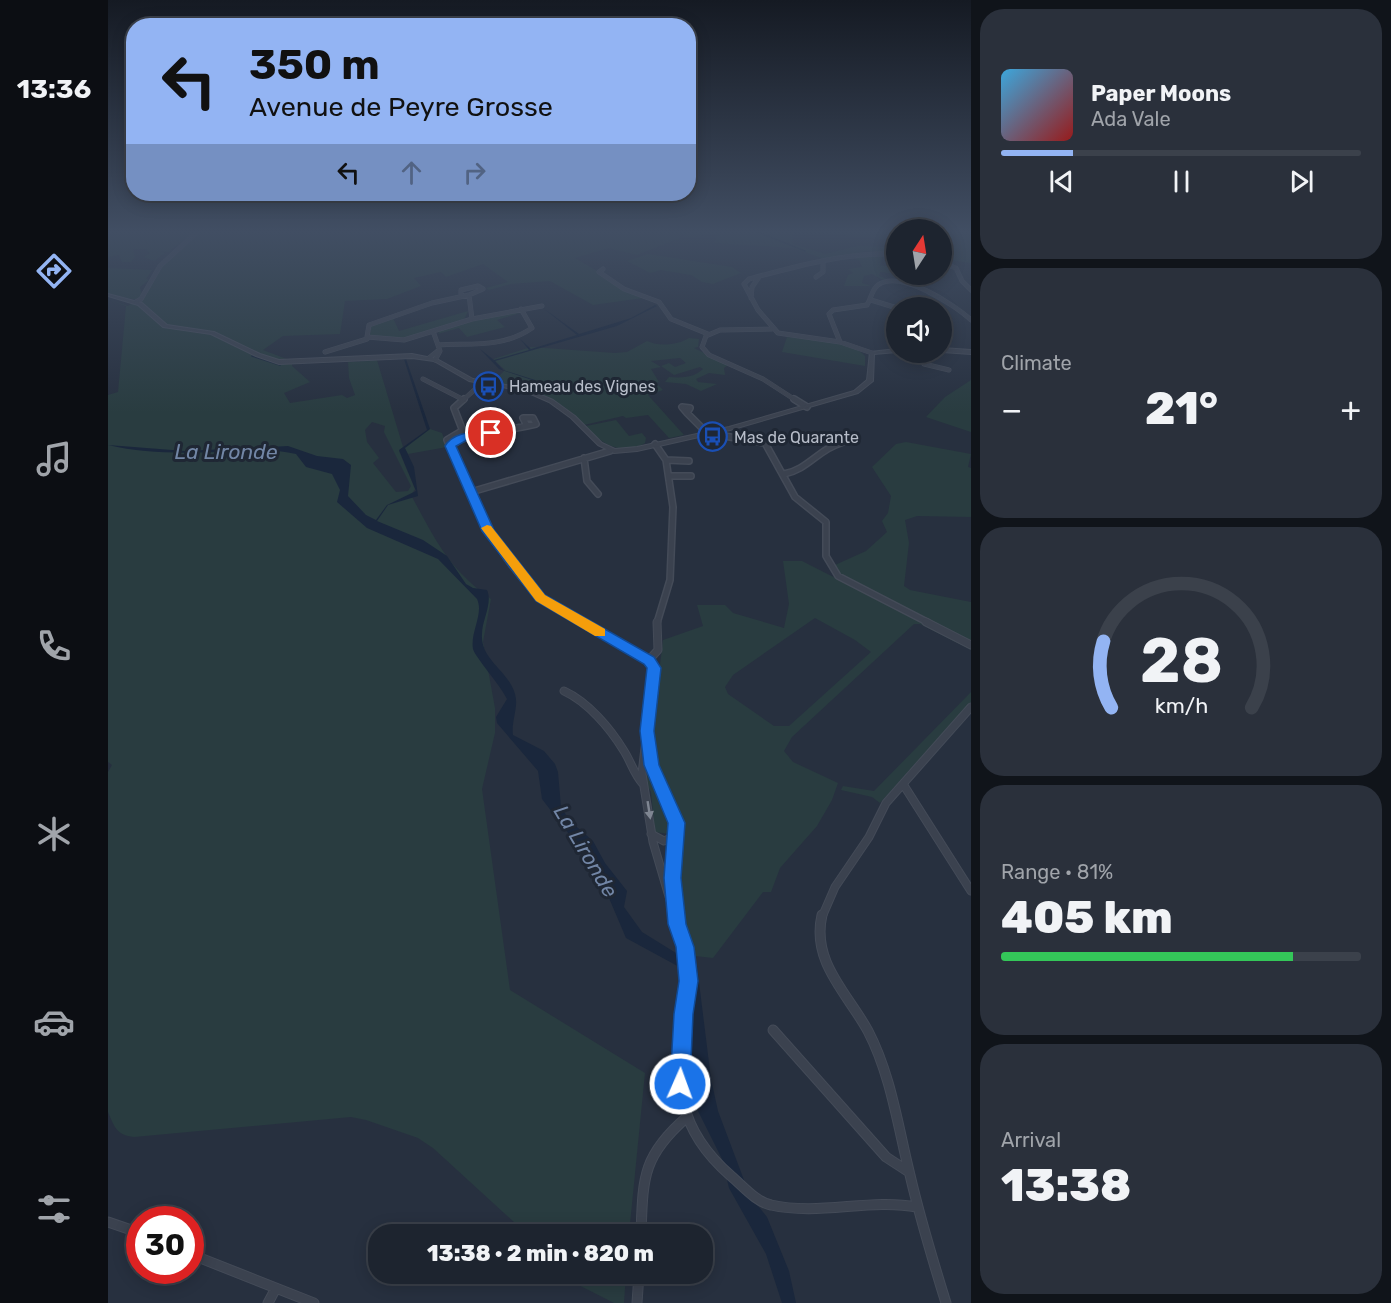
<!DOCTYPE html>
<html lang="en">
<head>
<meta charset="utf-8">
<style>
  :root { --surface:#1d242f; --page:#2a303b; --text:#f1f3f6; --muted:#a0a4aa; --line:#3b414b; --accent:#93b4f3 }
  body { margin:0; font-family:Rubik,sans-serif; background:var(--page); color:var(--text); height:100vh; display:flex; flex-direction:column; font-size:22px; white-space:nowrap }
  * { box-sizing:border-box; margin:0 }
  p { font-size:20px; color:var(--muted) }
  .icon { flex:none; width:33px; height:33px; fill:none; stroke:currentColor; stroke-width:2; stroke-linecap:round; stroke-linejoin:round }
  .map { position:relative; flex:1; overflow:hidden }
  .sheet { display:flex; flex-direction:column; gap:9px; padding:9px; background:#10141a; width:420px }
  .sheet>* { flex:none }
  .hud { position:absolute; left:18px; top:18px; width:570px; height:183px; border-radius:24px; box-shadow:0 3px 15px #0003,0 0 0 2px var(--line); background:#93b4f3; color:#111; overflow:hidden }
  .needle { width:39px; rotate:12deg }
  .buttons { position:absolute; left:778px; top:219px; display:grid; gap:12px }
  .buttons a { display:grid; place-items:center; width:66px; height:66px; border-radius:50%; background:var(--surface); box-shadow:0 3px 15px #0003,0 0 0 2px var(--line); font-size:30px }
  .speed { position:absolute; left:18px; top:1206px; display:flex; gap:12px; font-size:30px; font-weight:700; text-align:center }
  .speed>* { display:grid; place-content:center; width:78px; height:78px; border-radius:50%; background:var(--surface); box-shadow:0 3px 15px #0003,0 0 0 2px var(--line); line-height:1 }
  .speed .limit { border:9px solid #d22; background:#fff; color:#111 }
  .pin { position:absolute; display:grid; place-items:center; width:51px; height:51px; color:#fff; margin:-26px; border:3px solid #fff; border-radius:50%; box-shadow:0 2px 6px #0007 }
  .me { position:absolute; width:66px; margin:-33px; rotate:2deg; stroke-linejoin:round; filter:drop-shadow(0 0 4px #0008) }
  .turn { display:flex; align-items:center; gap:21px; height:126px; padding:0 24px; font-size:27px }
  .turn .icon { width:78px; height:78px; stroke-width:2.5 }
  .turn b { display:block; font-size:42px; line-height:51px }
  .lanes { display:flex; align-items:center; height:57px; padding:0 24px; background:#0003; justify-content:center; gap:30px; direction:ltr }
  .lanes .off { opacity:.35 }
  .big { font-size:45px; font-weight:800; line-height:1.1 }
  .sheet .tile { flex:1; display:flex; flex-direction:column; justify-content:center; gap:9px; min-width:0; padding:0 21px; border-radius:24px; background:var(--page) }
  .sheet .dial { align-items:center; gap:0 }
  .dial svg { height:156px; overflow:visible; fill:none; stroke:var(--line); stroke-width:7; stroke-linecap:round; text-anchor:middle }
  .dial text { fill:var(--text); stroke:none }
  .song { display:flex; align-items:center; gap:18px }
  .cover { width:72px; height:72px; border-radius:9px; background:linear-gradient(135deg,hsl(200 70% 55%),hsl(0 70% 35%)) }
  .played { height:6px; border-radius:3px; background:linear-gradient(90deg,var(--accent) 20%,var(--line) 20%) }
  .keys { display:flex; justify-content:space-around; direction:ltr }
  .heat { display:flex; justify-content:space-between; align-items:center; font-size:33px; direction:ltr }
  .charge { height:9px; border-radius:4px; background:linear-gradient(90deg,#34c759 81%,var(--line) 0) }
  .trip { position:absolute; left:260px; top:1224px; width:345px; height:60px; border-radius:24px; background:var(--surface); box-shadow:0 3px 15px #0003,0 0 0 2px var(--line); font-weight:800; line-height:60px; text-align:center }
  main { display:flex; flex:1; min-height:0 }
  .dock { display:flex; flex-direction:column; width:108px; justify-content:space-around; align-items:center; background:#0c0e13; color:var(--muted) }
  .dock .icon { width:42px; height:42px }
  .dock .active { color:var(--accent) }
  .dock b { font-size:27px; color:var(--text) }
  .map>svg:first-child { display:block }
</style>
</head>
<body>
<main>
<nav class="dock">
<b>13:36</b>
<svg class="icon active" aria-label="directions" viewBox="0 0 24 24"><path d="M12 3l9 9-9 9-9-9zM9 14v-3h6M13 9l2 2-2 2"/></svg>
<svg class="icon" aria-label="music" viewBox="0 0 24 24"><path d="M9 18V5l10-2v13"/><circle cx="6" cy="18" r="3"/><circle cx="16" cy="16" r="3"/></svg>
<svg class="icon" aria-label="phone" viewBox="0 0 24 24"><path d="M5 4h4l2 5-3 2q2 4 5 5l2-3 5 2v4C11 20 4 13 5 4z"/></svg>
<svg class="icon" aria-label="climate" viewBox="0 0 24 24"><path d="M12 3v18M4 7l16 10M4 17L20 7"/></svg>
<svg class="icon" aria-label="car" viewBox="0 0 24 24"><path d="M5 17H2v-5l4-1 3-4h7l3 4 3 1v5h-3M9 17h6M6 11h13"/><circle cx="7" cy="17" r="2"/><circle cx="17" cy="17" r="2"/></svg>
<svg class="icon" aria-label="filters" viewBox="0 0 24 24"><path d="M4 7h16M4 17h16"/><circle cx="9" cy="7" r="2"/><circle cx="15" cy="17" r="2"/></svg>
</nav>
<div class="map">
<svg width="863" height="1303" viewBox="0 0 863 1303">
  <rect width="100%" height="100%" fill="#27303f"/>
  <path fill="#293c40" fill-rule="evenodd" d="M0,231H88L60,252L51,251L57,253L46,261L36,257L42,253L38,250L41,249H25L27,257L23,262H14L11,255L0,257Z
    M92,231H684L685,244L717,254L750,246L787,247L785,240L690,231H789V253L758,251L722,261L685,248L606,243L611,234L577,237L573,233L572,238L529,255L501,248L467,258L535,298L485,305L442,281L403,284L381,290L378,288L400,282L375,264L338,277L333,272L306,278L313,286L279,299L237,301L232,334L175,336L155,350L184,361V366L202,382L176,393L182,403L234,395L239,398L247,395L241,378L240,362L269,360L295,447L291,451L307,489L303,495C328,541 340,568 383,599L375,642L387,708V733L374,789L402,990L537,1073L521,1234H419L325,1148L310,1138L258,1120L243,1117L26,1137C8,1135 6,1126 0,1112V772L4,765L0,762V395L10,392L18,306L0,299L20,306L29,300L0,294V268L44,270L38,279L41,280L32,287L34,294L54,267ZM264,422L277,426L276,432L303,486L300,491L288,492L265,463L271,458L259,442L257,430Z
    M834,231H863V263L834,259Z
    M540,254L624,267L633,273L605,284L594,282L583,275L553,270L542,273L519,261Z
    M775,255L772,265L789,268V274L772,272L771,276L779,279L775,280L764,274L756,276L754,283L763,286H736L740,275L745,273L740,269L754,267L751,260L745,258Z
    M360,311L356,320L296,338L262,336L263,326L285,318L291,331Z
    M411,312L412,313L389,320L397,327L359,337L351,328L330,334L333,330L372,319Z
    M679,337C702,340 741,338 757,356V366L674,352Z
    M581,338L591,339L590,347L586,348L620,365L616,368L617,375L601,373L588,379L590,382L609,384L593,391L578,384L557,382L561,377C574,378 585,378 595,369L592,367L566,375L553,366L561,363L567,367L578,363L572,358L543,361L553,367L543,369L551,382L548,383L555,390L540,395L576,435L561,438L540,415L518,418L515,416L476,425C453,397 420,389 385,382L397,370L385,359L423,347L507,353L519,352L539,341C551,347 570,345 581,338Z
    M863,380V432L818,417L837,397Z
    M508,420L521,436L534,433L538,438L537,443C515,457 492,444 478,426Z
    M322,429L334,433L339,447L300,454L296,448Z
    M798,442L863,454L860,467L863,468V517L809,516L797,520L801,543L796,586L802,590L863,602V644L731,575V570L727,565L758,551L779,532L774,521L780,513L783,496L764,467L788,444Z
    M675,561H694L863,647V650L812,624H806L684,737L676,751L685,762L730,783L724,800L709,826L672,868L663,892H655L605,958L578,955C566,914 565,877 569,835L547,832L543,792L531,773V761L543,738L555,640L595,626L589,605H617L625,613L676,628L681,604ZM707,618L747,640L763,652L681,726H666L620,694L617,687L625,675Z
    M863,692V702L772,803L764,797L733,790L735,786L766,791Z
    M449,1274H518L516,1303H506Z"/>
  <path fill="#1a273c" d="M547,305L549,306L509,326L387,361L395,370L427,380L438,391L436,394L427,381L391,369L372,349L386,360L421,350L412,339L423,349L469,335L435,308L471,334L523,318Z
    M296,359L191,365L298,359L322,429L297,448L306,467L310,496L280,505L269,521L315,540L339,556L358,584L365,588L379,590C385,603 374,620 374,634C372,660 401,671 407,694C411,707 403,721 405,735L436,751L447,764L450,772L453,807L462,821L485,841L497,863L519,891L516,907L534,932L589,966L603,1079L610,1111L642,1196L659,1217L681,1271L688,1303H674L658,1254L621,1188L614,1159L588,1107L582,1048L584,978L575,969L518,938L495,884L477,855L434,799L430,771L389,723L388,717L399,699C393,686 367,657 365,649C362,632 376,614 369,599L330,559L259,528L229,502L232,490L224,474L198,467L188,454C161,448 138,451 111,452C74,453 36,454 0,445L77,451L180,446L209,456L235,459L243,465L240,496L258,515L268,520L279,505L308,491L291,450L319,430Z"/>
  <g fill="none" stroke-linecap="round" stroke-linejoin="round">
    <path stroke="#1a273c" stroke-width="1.5" d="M647,231L697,251
      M144,356L172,365"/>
    <defs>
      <path id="minor-far3" d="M834,263L848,268L854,281L863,290
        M495,269L491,272L516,289L551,302L563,319L600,334
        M708,277L715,272V261
        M353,294V290L370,286L375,289L361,295
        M361,295L364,319L296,340L259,337L261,325L324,303Z
        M643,298L644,287L651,277
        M763,300L789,308
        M28,302L33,299L52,266L90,231
        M364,319L434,306
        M664,329L612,330L598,336L594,347L601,355L655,379L689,401
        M325,331L332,351L327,360
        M732,342L721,314L725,310L759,305C763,299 764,289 770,285C792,269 847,305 863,320
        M330,345C364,343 395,348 424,328L413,309
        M217,352L259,339
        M805,352L816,364L841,370
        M764,353L732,342L670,333L650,310L636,284L641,279C689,266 739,252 789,254
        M321,358L331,350
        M315,379L356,400
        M354,401L374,383"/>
      <path id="minor-far2" d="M686,399L699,407
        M574,407L582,408L579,413Z
        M579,413L599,433L657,443L687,497L718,522V556L730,576L821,623
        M415,418H425L428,424L419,426Z
        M354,431L339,440C362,493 384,549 426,591C440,605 458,614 476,623
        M356,434L346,408L356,399
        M547,444L558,460L565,507L562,580L549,623
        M343,446L353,439L419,426
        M476,458L479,481L490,494
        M558,460L581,461
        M676,474C699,470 711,449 733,443
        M561,476H583
        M363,492L502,451"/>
      <path id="minor-far1" d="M473,622L541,660L546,668L534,774L545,842L567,917
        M818,622L863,645
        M541,660L550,650L549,622
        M456,691C480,702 502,728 516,751C523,762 526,774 535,784
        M540,739L544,765L568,823L565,878L568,911
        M795,784L863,891
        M543,834L556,841L569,835
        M714,917L727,887L761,837L778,803L863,707"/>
      <path id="minor" d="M566,915C573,937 581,959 580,982C576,1063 552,1114 623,1176C635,1186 648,1202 663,1205C712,1216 761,1198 809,1207
        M714,915C703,962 740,994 760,1031C783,1075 790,1127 802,1175C812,1218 825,1261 838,1303
        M665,1030L778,1157L801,1172
        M0,1222L32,1233
        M533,1234C535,1178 534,1156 579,1117
        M82,1254L206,1303
        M160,1303L168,1288
        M529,1303L531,1274"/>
      <path id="tertiary" d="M0,294L34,303L59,325L106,332L152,354L171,360L304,354L329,359L365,379L419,389L445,400L467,416L494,443L507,449L529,447L621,427L746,391L759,380L762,352L789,349V352L766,354L765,381L750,393L622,430L529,451L506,453L490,445L463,418L441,402L416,391L361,381L326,361L304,358L171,364L148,356L103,334L55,327L30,305L0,296Z
        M834,348L863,350V354L834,352Z"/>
    </defs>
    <use href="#minor-far3" stroke="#444b58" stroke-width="5"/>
    <use href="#minor-far2" stroke="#444b58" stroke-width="8"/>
    <use href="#minor-far1" stroke="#444b58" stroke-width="9"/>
    <use href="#minor" stroke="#444b58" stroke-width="11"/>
    <use href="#tertiary" stroke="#444b58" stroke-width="2"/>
    <use href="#minor-far3" stroke="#3b424f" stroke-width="4"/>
    <use href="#minor-far2" stroke="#3b424f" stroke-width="5"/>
    <use href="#minor-far1" stroke="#3b424f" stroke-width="7"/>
    <use href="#minor" stroke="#3b424f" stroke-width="9"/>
    <use href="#tertiary" fill="#3b424f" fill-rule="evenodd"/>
  </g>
  <defs><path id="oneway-solid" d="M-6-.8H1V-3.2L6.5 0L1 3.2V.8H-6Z" transform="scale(1.5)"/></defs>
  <use fill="#7f8692" href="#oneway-solid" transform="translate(541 810) rotate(81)"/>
  <linearGradient id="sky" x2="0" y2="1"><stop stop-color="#151a23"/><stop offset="0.56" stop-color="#414e63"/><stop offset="1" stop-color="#414e63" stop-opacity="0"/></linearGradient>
  <rect width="863" height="413" fill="url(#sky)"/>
  <path fill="#1a73e8" stroke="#114b97" stroke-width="1.5" d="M383,430L389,433L387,435L361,439L348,446L386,530L437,595L546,657L553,668L546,731L551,765L577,823L573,878L578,924L586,947L590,981L585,1014L582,1084L579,1092L572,1094L565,1092L562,1084L566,1014L571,981L568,947L560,924L556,878L560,823L536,765L532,731L539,668L536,664L428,601L374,531L337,446C346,431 368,432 383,430Z"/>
  <path fill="#f59e0b" d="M379,525L383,526L437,595L497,629V636H487L428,601L373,528Z"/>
  <defs>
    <symbol id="bus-ring" viewBox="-11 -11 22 22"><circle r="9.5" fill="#1f2734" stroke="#1a4fb4" stroke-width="1.5"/><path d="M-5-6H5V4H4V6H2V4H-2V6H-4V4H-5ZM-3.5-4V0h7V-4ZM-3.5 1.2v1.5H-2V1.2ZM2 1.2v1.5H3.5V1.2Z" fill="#1a4fb4"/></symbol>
  </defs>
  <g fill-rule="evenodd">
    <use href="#bus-ring" x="364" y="370" width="33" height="33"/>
    <use href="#bus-ring" x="588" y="420" width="33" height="33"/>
  </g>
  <g text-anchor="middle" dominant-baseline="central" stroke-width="6" stroke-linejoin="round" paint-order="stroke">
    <g font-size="16" fill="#b7bdc9" stroke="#1f2734" text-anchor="start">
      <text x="401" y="386">Hameau des Vignes</text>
      <text x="626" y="437">Mas de Quarante</text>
    </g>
    <g font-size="21" font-style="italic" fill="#7286a6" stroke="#1f2734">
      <text x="118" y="451">La Lironde</text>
      <text transform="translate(478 851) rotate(59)">La Lironde</text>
    </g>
  </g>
</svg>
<div class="buttons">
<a><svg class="needle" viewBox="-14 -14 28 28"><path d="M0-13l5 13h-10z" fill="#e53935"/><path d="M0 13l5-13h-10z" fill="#a0a4aa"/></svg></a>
<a><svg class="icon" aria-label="sound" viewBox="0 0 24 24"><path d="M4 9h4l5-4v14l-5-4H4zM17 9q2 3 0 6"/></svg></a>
</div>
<div class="speed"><div class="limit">30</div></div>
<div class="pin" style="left:383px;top:433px;background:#d93025"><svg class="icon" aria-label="arrive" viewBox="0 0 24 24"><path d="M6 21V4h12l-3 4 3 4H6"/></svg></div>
<svg class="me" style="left:572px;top:1084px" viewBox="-20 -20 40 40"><circle r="17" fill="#1a73e8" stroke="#fff" stroke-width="3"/><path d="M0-11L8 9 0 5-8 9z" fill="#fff"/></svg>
<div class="trip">13:38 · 2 min · 820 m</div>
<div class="hud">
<div class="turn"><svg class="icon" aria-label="left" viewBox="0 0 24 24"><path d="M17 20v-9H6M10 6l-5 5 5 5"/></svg><div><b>350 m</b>Avenue de Peyre Grosse</div></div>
<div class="lanes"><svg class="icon" aria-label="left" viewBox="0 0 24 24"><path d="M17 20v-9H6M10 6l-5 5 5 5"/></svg><svg class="icon off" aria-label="ahead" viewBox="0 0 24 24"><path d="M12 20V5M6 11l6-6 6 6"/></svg><svg class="icon off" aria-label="right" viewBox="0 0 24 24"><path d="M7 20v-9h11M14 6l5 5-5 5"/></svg></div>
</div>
</div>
<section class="sheet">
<div class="tile">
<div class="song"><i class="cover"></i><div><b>Paper Moons</b><p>Ada Vale</p></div></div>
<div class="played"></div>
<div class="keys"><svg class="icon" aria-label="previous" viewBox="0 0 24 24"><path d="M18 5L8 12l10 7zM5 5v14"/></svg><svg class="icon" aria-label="pause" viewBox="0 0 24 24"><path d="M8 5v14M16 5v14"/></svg><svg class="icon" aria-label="next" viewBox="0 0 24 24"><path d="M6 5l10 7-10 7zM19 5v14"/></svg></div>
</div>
<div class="tile"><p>Climate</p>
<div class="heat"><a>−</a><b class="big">21°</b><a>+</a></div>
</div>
<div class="tile dial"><svg viewBox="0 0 100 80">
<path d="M14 69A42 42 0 1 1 86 69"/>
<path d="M14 69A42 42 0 0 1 10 35" stroke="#93b4f3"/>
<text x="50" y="56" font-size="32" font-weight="700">28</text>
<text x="50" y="72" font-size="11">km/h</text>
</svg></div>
<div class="tile"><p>Range · 81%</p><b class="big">405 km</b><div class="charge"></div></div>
<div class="tile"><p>Arrival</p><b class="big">13:38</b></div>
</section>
</main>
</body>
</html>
